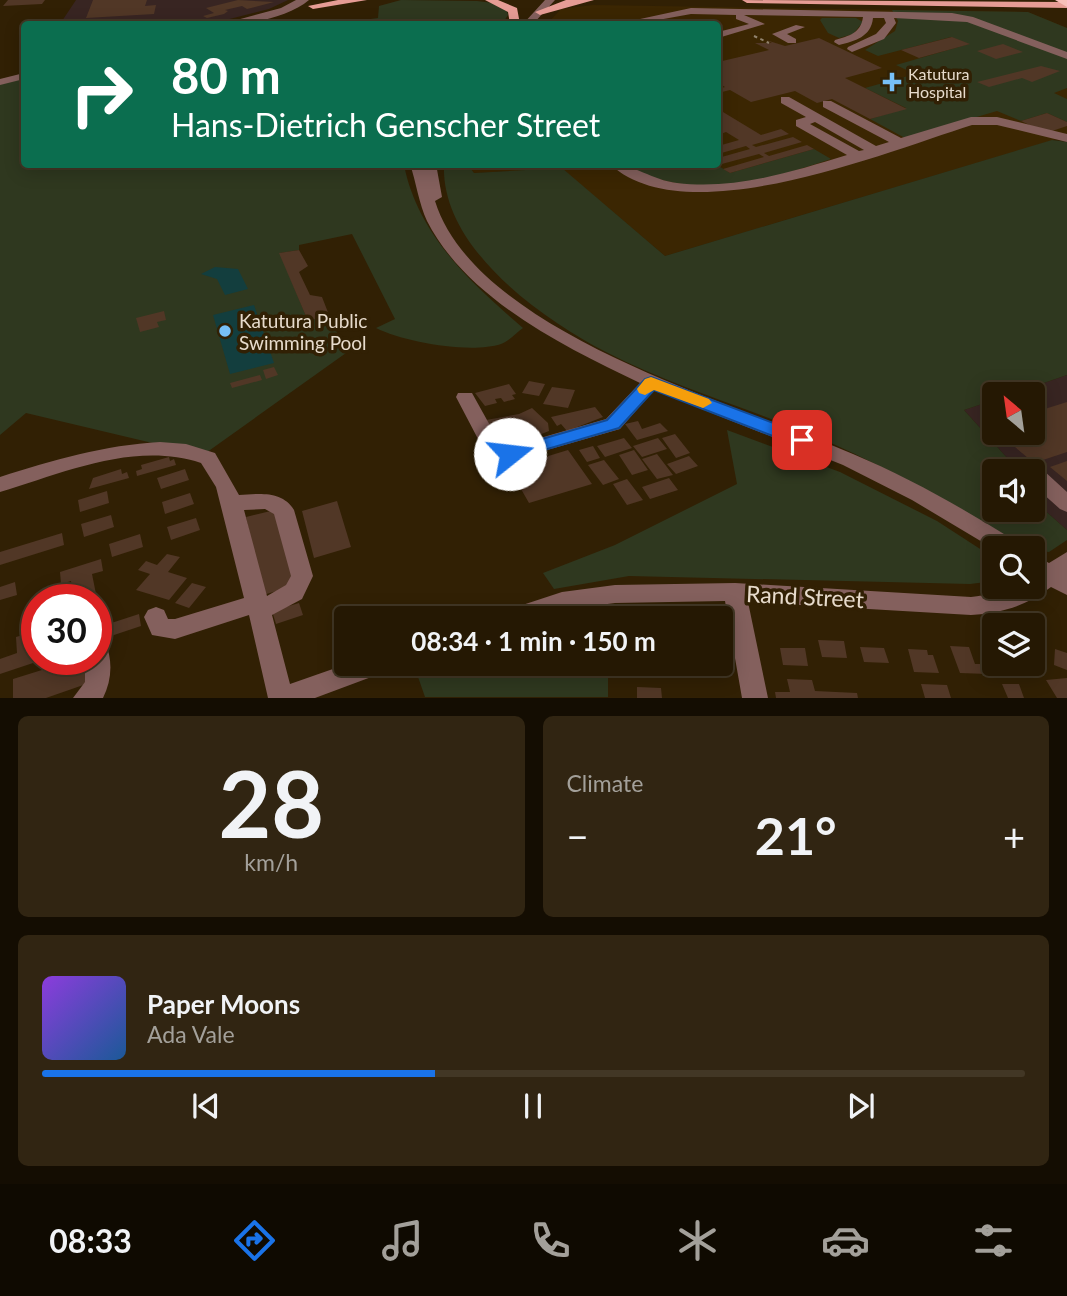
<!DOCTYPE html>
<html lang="en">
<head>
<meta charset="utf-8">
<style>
  :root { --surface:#251803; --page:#312512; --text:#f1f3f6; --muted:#a3a09a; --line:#423725; --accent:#1a73e8 }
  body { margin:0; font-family:Lato,sans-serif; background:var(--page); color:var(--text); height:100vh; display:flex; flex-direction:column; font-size:26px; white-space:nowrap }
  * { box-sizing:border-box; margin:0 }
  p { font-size:23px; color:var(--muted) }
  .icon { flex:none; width:38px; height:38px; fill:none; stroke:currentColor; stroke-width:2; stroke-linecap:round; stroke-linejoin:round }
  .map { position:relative; height:698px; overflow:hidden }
  .sheet { display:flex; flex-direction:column; gap:18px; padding:18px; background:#140d02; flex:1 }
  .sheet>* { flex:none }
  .banner { position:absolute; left:21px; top:21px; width:700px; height:147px; border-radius:7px; box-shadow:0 4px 18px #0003,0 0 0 2px var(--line); background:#0b6e4f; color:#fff; overflow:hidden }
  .needle { width:46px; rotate:331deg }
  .buttons { position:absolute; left:982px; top:382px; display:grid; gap:14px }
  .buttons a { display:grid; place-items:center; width:63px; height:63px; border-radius:7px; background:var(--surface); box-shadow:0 4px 18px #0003,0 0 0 2px var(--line); font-size:35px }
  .speed { position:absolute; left:21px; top:584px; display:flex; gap:14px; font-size:35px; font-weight:700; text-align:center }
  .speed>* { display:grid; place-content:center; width:91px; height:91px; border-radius:50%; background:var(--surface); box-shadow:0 4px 18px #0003,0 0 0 2px var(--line); line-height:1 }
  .speed .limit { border:10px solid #d22; background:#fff; color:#111 }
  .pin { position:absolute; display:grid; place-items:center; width:60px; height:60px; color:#fff; margin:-30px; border-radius:14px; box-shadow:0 4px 10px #0006 }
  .me { position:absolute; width:77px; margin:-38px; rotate:74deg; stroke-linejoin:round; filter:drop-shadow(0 0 5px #0008) }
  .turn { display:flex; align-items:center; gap:24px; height:147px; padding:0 35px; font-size:32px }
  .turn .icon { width:91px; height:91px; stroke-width:2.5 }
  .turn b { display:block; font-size:49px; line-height:60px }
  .big { font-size:52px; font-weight:700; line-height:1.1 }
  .sheet .widget { flex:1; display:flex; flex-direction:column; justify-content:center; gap:10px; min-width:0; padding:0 24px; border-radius:10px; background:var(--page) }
  .sheet .dial { align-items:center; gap:0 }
  .dial b { font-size:91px; line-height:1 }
  .song { display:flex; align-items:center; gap:21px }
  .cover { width:84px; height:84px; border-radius:10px; background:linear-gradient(135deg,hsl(270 70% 55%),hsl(210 70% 35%)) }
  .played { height:7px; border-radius:4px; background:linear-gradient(90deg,var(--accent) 40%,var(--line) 40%) }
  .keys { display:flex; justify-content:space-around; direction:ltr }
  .heat { display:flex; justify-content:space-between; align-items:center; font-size:38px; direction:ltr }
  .sheet .tiles { flex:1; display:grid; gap:18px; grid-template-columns:1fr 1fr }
  .widget:last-child { grid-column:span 2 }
  .trip { position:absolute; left:334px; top:606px; width:399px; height:70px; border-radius:7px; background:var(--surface); box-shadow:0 4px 18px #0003,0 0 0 2px var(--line); font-weight:700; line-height:70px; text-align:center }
  .menu { display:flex; height:112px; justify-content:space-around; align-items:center; background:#0f0a01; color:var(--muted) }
  .menu .icon { width:49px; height:49px }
  .menu .selected { color:var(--accent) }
  .menu b { font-size:32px; color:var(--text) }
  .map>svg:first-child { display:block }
</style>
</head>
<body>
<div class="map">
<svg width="1067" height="698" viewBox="0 0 1067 698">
  <rect width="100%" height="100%" fill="#312004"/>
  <path fill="#382522" d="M76,0H288L269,9L210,24H60Z
    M1067,375V530L1033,500L1032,471H1019L964,410L994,400V432H1032V394H1012Z"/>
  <path fill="#3b2602" d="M593,5L1028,12L1067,28V136L665,256L562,169L474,173L468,165L718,164V24H547L561,9Z"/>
  <path fill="#2f381f" d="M401,0L477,1L493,3L507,11L508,15L502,24H334L378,18L379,6Z
    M892,10L1028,12L1067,28V88L1054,93L1067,99V122L1047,113L1021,121L997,111L905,138L870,119L906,108L865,88L915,74L896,65L969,44L951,37L878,56L865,50L895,31L898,21Z
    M822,18H856L863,22L853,34L839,38L828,33L820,20Z
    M24,76V164L404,165C418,235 471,283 523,328C516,333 509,341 501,344C470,354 404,342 376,328L395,319L352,234L299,245V250L280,253L308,321L329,315L346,353L203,455L26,413L0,435V82Z
    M1052,140L1067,142V375L1012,394H994V400L964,410L1019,471H994V509H1032L1033,500L1067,530V540L1049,552C1017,550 989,525 959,508C925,488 890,471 855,454C774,415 686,393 606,352C540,318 441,247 444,165H468L474,173L562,168L665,256Z
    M814,149L831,159C759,183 696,202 623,165H717L730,173Z
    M727,430L840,472L937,521L991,556L994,560V581L970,584L629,576L554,589L543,573L615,545L737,484Z
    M449,663H608V697H425L417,674Z"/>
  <path fill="#133e3e" d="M215,267L238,269L248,289L225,295L217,279L201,274Z
    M254,305L274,363L230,374L213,315Z"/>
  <path fill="#513726" d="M8,0H45L42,4L3,6Z
    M93,0H147L145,6L156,5L154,14L86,18Z
    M238,0L274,2L247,9L242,6L225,10L228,11L224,14L207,18L203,16L214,13L206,8Z
    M952,37L970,44L919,58L901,50Z
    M819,38L882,68L845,78L907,109L870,119L832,99L817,103L795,91L751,102L730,90L718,93V89L725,87L718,83V62L769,50L755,43H772L766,40L785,46Z
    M1003,44L1023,52L996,59L977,51Z
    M1041,66L1060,71L1032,82L1022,78L989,87L977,82Z
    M718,109L761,135L781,129L789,134L752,145L756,147L793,137L802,142L764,153L769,156L807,145L814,149L730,173L723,169L764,157L759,154L718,165V158L750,149L746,146L718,154V146L739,140L726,132L718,135Z
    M1047,113L1067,122V126L1046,133L1021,121Z
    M299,250L308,266L299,272L310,295L322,297L329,315L308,321L279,253Z
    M164,311L166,320L157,322L159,327L140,332L136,318Z
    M274,367L278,375L266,379L263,370Z
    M260,375L262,380L232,388L230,383Z
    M529,381L545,384L539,396L522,393Z
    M509,384L516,394L512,395L515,399L504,402L501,398L495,399L497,403L485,406L475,393Z
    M552,387L575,390L568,408L543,404Z
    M1067,402V452L1034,463L997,432H1032V413Z
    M595,407L603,417L567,431L561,424L557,426L551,417Z
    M532,408L548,423L549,431L534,437H519L518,441L500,446L486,420L519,414Z
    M638,421L642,429L660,423L668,431L637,440L625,424Z
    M675,434L690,453L676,458L662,438Z
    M624,438L632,448L605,457L597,446Z
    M658,438L667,449L642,457L633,446Z
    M593,446L600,458L587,462L579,450Z
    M568,450L592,484L529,503L509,468Z
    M634,450L648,470L632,475L619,455Z
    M657,454L673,475L657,479L642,459Z
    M689,456L698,466L676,474L667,464Z
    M169,457L170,461L174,459L176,465L137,476L136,471L142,469L141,465Z
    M604,460L619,479L603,485L588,465Z
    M1067,461V481L1050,467Z
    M121,469L122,474L127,472L129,478L89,489L93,478Z
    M185,469L189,480L161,489L157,478Z
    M669,478L678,490L650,499L642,487Z
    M627,479L643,500L627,505L613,484Z
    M107,491L109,503L80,512L78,500Z
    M190,493L194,504L165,514L162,502Z
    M337,501L351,547L314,558L302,511Z
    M275,510L294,586L263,595L246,517Z
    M111,515L114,527L84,537L81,524Z
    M196,518L200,530L171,540L167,527Z
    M62,533L64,545L0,565V552Z
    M140,534L143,547L112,557L109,544Z
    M167,554L180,557L168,572L187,578L169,600L136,590L150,574L138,570L146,561L157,565Z
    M101,559L103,571L92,574L96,594L74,600L71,581L61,584L60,572Z
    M15,582L17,595L0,600V587Z
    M192,583L206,587L189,608L175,603Z
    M299,603L303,615L276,624L272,611Z
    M139,614L141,626L96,641V628Z
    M37,631V660H42L0,674V659L17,653L16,637Z
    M818,640L844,641L847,658L822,657Z
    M950,646L969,647L975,664H985L988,674L960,673Z
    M860,647L884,648L889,663L864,662Z
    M780,648H805L808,666L783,665Z
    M908,649L927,650L928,655H933L939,673L914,672Z
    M1055,649L1067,653V670L1054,665Z
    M74,660H87L89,683L46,698H13V679Z
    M647,663H712L714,677L682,676V669L647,668Z
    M1067,678V698H1057L1046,680Z
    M787,679L812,680L815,691L857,693L858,698H776L775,692H790Z
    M921,684L947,685L951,698H925Z
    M1002,684H1019L1024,698H1008Z
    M637,687L661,688L662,698H637Z"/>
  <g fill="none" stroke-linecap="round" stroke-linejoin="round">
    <path stroke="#91836e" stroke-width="2" stroke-dasharray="3.5 3.5" stroke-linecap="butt" d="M754,36L769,43"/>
    <path fill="#84605d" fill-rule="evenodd" d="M296,0H309C289,17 247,26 222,24L281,8Z
      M545,0H555L533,24H523Z
      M691,8L952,13L973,17L1067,52V59L967,22L894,18L896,23L884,39L852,52L847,49L848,47L876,34L886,23L884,18H873C871,37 855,41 839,45L834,42L835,40C849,36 861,33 863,17L744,15L765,24L718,38V32L749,24L736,19V15L691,14L636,24H617Z
      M796,25L805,27L787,34L796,39V43H788L772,34Z
      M24,73V79L0,85V79Z
      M781,97H789L876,146L889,142L823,107V101H831L901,138L971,117H997L1067,134V142L997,125H972C886,152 685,235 610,164C634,164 652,180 677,183C735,190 791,172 847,155L796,126V120L806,117L781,103ZM815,122L864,150L859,151L810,124Z
      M410,164H436L442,197L435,201C476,333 737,404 853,454C910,478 964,509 1017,542L1020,548L994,549L912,500L843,465L654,390L620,429L505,462L488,458L456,397L458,393H472L502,447L505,448L606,419L640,383C564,347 467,299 427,221C419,204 416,182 410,164Z
      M160,442L186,444L215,453L239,495C258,494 282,490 294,510L313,576L302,599L272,615L290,684L350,663H393L390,670L315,698H268L249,615L175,639L152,635L144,617L148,610L156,607L164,610L168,619H175L244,598L216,487L201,463C134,441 64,473 0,492V477C53,460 105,445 160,442ZM265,509L274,514L291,576L286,585L267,596L244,510Z
      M1036,468L1043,470L1067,492V512L1060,509L1032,484V471H1028Z
      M1067,552V595L1051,587C1026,606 1002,613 971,615L748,602L768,698H742L725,601L615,603L562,610L541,618H500L504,611L562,592L615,585L735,583L971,597C992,595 1012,586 1032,586V554L1049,563Z
      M96,639L105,642C113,660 112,680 103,698H73L85,682V660H96Z"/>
    <path fill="#e69c95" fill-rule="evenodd" d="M338,0H367L313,9L308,6Z
      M485,0H498L517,8L520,24H510L508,12Z
      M566,0H594L540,15L535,12Z
      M742,0L1067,2V8L747,3Z"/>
    <path fill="#f6bfba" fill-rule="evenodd" d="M1055,0H1067V7Z"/>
  </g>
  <path fill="#1a73e8" stroke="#114b97" stroke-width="2" d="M651,377L808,436L811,440L808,445H796L654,390L619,428L510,460L501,454L504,450L607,420L645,379Z"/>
  <path fill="#f59e0b" d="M651,377L709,399L712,403L703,408L654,390L645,395L639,393L637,389L645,379Z"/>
  <g fill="#77c0f7" stroke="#312004" stroke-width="2.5">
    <path d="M888.5 71.5h7v7h7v7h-7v7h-7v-7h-7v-7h7z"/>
    <circle cx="225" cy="331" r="7"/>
  </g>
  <g text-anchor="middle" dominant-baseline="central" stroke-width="7" stroke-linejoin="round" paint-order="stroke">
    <g font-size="16" fill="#e7dbcc" stroke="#312004" text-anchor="start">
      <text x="908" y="73">Katutura<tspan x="908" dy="18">Hospital</tspan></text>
    </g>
    <g font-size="19" fill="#e7dbcc" stroke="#312004" text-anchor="start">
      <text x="239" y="320">Katutura Public<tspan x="239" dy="22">Swimming Pool</tspan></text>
    </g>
    <g font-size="23" fill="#e7dbcc" stroke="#312004">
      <text transform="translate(805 596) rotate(3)">Rand Street</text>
    </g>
  </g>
</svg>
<div class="buttons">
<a><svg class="needle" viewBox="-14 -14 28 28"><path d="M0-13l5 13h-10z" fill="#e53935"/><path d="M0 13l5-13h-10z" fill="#a3a09a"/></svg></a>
<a><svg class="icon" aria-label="sound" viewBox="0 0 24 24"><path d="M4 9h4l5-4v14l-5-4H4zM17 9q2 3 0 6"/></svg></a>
<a><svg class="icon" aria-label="search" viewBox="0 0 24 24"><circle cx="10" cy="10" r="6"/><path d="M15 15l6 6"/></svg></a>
<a><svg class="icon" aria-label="layers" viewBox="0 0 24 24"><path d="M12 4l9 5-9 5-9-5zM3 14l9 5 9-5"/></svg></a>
</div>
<div class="speed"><div class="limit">30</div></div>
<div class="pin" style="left:802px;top:440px;background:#d93025"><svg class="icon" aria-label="arrive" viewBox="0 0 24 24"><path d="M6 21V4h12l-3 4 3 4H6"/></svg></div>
<svg class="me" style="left:510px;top:454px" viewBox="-20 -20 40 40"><circle r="19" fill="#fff"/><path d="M0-13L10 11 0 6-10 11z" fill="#1a73e8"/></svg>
<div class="trip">08:34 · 1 min · 150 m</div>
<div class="banner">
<div class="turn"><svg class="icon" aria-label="right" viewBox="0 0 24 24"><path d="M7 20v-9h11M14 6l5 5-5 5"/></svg><div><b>80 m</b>Hans-Dietrich Genscher Street</div></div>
</div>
</div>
<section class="sheet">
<div class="tiles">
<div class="widget dial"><b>28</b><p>km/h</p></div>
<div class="widget"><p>Climate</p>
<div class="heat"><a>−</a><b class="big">21°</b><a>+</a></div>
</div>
<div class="widget">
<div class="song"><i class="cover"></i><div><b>Paper Moons</b><p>Ada Vale</p></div></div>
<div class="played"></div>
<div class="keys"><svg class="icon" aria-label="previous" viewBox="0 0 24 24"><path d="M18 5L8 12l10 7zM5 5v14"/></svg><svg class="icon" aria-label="pause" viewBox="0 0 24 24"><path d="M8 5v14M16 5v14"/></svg><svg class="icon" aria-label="next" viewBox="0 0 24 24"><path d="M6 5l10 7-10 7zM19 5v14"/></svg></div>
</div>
</div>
</section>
<nav class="menu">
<b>08:33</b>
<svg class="icon selected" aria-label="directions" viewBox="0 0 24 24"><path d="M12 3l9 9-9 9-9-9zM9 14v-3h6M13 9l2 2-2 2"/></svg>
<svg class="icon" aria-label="music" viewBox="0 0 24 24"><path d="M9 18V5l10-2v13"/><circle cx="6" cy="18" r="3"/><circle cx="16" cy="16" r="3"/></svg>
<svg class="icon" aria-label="phone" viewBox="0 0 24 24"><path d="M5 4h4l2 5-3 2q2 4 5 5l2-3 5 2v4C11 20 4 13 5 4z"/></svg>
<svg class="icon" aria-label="climate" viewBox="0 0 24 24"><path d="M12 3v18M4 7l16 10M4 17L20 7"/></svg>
<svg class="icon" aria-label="car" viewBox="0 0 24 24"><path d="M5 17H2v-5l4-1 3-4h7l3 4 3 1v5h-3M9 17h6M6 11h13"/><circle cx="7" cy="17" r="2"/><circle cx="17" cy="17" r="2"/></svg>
<svg class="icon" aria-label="filters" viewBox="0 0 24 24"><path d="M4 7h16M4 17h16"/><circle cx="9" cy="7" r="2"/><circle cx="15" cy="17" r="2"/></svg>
</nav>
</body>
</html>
